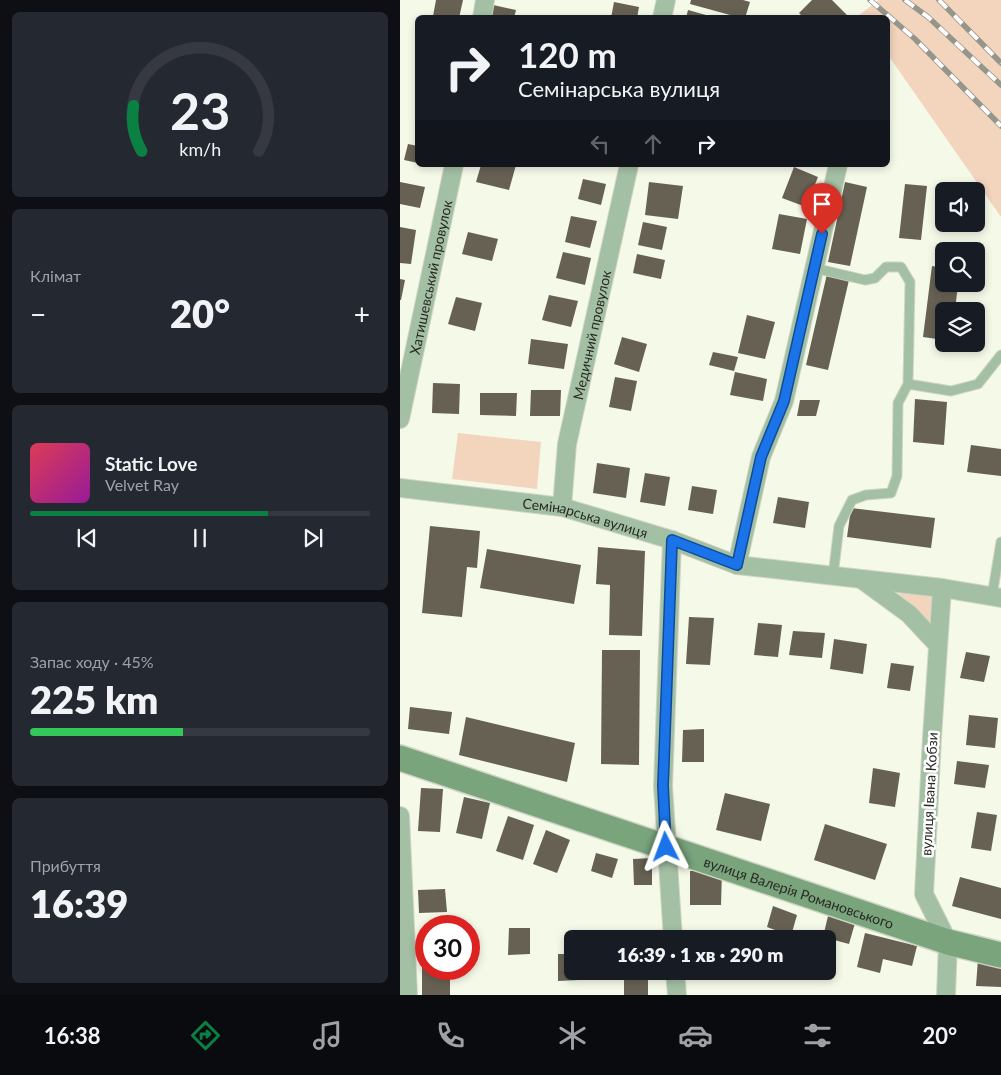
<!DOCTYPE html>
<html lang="uk">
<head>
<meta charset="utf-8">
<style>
  :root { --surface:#171b24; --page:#242831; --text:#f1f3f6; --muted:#9ea1a6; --line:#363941; --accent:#0b8043 }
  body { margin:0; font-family:Lato,sans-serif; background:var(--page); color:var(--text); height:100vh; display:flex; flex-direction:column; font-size:19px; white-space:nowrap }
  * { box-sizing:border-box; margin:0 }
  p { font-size:16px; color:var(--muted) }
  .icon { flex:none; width:28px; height:28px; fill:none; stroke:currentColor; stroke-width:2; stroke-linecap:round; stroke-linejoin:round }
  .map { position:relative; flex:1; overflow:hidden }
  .drawer { display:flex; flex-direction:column; gap:12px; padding:12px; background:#0d0f14; width:400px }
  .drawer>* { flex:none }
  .guide { position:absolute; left:15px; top:15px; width:475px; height:152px; border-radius:8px; box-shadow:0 2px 8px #0003; background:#171b24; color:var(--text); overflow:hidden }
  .buttons { position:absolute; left:535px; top:182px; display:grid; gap:10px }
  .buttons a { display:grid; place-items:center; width:50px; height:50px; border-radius:8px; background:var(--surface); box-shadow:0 2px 8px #0003; font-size:25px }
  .speed { position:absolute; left:15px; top:915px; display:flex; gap:10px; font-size:25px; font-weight:700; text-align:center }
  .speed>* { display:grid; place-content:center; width:65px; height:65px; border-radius:50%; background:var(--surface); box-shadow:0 2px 8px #0003; line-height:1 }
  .speed .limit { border:8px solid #d22; background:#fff; color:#111 }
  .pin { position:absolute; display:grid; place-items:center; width:42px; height:42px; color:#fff; margin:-51px -21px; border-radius:50% 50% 50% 0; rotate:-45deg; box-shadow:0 0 5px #0007 }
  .pin .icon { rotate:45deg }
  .me { position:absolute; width:55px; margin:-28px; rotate:357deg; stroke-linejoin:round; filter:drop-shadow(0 0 4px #0008) }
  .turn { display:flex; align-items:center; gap:18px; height:105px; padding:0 20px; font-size:22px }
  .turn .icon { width:65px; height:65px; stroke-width:2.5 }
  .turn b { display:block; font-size:35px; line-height:42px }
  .lanes { display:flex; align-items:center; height:48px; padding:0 20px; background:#0003; justify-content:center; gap:25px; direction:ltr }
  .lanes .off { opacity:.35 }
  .big { font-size:38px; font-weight:800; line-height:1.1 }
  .drawer .card { flex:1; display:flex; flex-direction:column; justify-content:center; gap:8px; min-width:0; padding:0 18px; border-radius:8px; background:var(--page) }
  .drawer .dial { align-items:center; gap:0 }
  .dial svg { height:130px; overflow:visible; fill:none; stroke:var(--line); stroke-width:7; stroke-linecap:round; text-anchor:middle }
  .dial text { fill:var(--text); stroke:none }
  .song { display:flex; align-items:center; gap:15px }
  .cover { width:60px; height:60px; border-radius:8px; background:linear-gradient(135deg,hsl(350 70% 55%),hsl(300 70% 35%)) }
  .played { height:5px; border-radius:2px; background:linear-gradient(90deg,var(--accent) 70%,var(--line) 70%) }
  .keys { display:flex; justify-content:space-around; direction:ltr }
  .heat { display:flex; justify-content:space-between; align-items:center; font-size:28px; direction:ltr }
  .charge { height:8px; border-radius:4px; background:linear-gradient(90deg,#34c759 45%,var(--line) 0) }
  .trip { position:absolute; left:164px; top:930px; width:272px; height:50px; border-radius:8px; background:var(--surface); box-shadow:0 2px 8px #0003; font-weight:800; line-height:50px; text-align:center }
  .tabs { display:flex; height:80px; justify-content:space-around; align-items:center; background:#090b0e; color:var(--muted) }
  .tabs .icon { width:35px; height:35px }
  .tabs .active { color:var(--accent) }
  .tabs b { font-size:22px; color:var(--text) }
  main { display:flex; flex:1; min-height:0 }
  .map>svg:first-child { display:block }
</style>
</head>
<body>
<main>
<section class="drawer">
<div class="card dial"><svg viewBox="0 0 100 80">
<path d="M14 69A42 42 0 1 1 86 69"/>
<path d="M14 69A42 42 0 0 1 9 41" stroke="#0b8043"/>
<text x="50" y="56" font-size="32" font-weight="700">23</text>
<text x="50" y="72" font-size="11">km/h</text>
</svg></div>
<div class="card"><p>Клімат</p>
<div class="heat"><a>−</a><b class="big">20°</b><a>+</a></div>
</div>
<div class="card">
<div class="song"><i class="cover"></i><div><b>Static Love</b><p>Velvet Ray</p></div></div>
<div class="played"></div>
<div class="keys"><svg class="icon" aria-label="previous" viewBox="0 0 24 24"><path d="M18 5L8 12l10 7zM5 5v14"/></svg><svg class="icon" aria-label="pause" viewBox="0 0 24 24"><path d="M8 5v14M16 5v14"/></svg><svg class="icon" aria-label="next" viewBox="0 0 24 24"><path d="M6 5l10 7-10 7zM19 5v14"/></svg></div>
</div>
<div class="card"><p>Запас ходу · 45%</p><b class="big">225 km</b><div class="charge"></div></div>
<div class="card"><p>Прибуття</p><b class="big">16:39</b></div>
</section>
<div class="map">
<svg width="601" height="995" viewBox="0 0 601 995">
  <rect width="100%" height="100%" fill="#f5f9e8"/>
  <path fill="#f3d4bd" d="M479,0H601V217L488,55V18L461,17L459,15Z
    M58,433L141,442L137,489L52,479Z
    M533,592L531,625L495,594Z"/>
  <path fill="#666153" d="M36,0H63L59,18L33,16Z
    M291,0H343L350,2L345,18H341L290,4Z
    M412,0H432L447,15L445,18H404L399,13Z
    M214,2L239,7L237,18H211Z
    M93,5L116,10L114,18H90Z
    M288,10L313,17V18H286Z
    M8,144L18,146V163L4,160Z
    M81,165H116L109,190L76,182Z
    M394,167L418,177L406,207L382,198Z
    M183,179L206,184L201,205L178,199Z
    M0,182L25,187L20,208L0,204Z
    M249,182L283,186L278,219L245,215Z
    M445,182L467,187L450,266L428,262Z
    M505,184L527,186L521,240L499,238Z
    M379,214L407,219L400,254L372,249Z
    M171,216L197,221L190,248L165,242Z
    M243,222L267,227L262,250L238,245Z
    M0,227L16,230L11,264L0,263Z
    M68,232L98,239L92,261L62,254Z
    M163,252L191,258L185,285L156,278Z
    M237,254L265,260L261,279L233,273Z
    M532,266L544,268V284H558L555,311H544V340L523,337Z
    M427,274L449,280L428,370L406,365Z
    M0,279L5,280L1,300H0Z
    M149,295L178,301L171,327L142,320Z
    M56,297L82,303L75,331L48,324Z
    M347,315L375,322L365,359L338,353Z
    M222,337L247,344L239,372L214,364Z
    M131,339L168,344L164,369L128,364Z
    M313,352L338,357L334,371L309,365Z
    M335,372L367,379L363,401L330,395Z
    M215,377L237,381L231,411L209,407Z
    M33,383L60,384L59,414L32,413Z
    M131,390H161L160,416H130Z
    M80,393H117L116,416L80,415Z
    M515,399L547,402L544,445L513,442Z
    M400,400H420L416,416H397Z
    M571,445L601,449V476L567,472Z
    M197,463L230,468L226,498L193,493Z
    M245,473L270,477L265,506L240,502Z
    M292,486L317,490L313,514L288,510Z
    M378,497L409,502L405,528L373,523Z
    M451,508L535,518L531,548L447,537Z
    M30,526L80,531L77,568L67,567L62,617L22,613Z
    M198,547L245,551L242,636L209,635L210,585L196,584Z
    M87,549L181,565L174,604L80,588Z
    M289,617L314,618L310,665L286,664Z
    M358,623L382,625L378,657L354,655Z
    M393,631L425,633L422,658L389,655Z
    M434,639L467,644L463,674L430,669Z
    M202,650H240L239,765L201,764Z
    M566,652L590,656L584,682L560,678Z
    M491,663L514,666L510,691L487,688Z
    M10,707L52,712L49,734L8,729Z
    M569,715L598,718L595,748L566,745Z
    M66,717L175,743L167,782L59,755Z
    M304,729V762H282L283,730Z
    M557,761L589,765L585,788L554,784Z
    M473,768L500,773L495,807L469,803Z
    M21,788L43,789L40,832L18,831Z
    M325,793L370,804L361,841L316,830Z
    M64,797L90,803L82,839L56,833Z
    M577,812L597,815L591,851L571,848Z
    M108,816L134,825L123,860L96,851Z
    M425,824L487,844L475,880L414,860Z
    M146,830L170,840L157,873L133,864Z
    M196,853L218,859L212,878L191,871Z
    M252,858V885H234L233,859Z
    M290,871H322L321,905H290Z
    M560,877L601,888V919L552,906Z
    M45,889L47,912L19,913L18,890Z
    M373,906L397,915L391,936L367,927Z
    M428,916L455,923L449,944L423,937Z
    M109,928H130V954L108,955Z
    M465,933L517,946L512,966L483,959L480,973L457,967Z
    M158,954H172V971H178V980L158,981Z
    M578,959L601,960V987L576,986Z
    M22,967L50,969V995H22Z
    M224,978H248V995H224Z"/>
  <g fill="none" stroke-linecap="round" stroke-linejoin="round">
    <defs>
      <path id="lane" d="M414,268L465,280L475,278L486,267H501L510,282L508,384
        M433,576L439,526L452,500L466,495L491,493L497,476L498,403L508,384L551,391L578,384L601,355
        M592,596L601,542"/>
      <g id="street">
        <path d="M82,18L85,0"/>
        <path d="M262,18L266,0"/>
        <path id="s1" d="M0,419L54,165"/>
        <path id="s2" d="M0,488L162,507L272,540L337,565L542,588L601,598"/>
        <path id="s3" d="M162,507L167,444L229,165"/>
        <path d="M272,540L263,786L273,939"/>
        <path d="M337,565L361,457L384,401L438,165"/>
        <path d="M461,579L509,614L538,645"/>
        <path d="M542,588L532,737L524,894L548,942L546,995"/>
        <path d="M0,816L8,995"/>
        <path d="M275,971L277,995"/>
      </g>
      <g id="secondary">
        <path id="s4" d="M0,758L548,942L601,955"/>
      </g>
    </defs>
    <use href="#lane" stroke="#d0d4c5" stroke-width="11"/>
    <use href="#street" stroke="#d0d4c5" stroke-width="20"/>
    <use href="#secondary" stroke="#d0d4c5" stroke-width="28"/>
    <use href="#lane" stroke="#a3c0a4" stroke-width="9"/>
    <use href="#street" stroke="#a3c0a4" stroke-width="18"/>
    <use href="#secondary" stroke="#79a47c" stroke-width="25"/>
    <defs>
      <path id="rail" d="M470,0L515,39L601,126
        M505,0L528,17L601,85
        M539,0L601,63"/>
    </defs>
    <use href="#rail" stroke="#94968b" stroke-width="5.5"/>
    <use href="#rail" stroke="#fff" stroke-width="4" stroke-dasharray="11" stroke-linecap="butt"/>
  </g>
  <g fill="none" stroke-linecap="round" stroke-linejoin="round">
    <defs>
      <path id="route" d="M266,847L263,786L272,540L337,565L361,457L384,401L422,234"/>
    </defs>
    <use href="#route" stroke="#114b97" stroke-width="12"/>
    <use href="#route" stroke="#1a73e8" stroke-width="9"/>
  </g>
  <g text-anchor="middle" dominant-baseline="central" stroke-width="5" stroke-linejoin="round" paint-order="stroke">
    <g font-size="14" fill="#292a24" stroke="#fff">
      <text stroke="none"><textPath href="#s1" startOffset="145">Хатишевський провулок</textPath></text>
      <text stroke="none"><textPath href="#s3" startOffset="175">Медичний провулок</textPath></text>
      <text stroke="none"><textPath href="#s2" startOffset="188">Семінарська вулиця</textPath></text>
      <text transform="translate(529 794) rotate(-87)">вулиця Івана Кобзи</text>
      <text stroke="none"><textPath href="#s4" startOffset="421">вулиця Валерія Романовського</textPath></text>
    </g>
  </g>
</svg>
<div class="buttons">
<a><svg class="icon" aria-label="sound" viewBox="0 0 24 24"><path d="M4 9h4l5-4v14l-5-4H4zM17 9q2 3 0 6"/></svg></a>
<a><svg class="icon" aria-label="search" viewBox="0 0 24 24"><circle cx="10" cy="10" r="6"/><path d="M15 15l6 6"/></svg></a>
<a><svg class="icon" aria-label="layers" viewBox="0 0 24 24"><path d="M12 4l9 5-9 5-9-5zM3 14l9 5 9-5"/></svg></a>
</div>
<div class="speed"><div class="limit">30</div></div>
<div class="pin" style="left:422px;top:234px;background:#d93025"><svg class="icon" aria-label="arrive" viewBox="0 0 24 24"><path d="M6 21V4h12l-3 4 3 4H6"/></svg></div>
<svg class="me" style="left:266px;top:847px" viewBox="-20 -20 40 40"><path d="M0-17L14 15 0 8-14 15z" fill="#1a73e8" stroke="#fff" stroke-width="4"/></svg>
<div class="trip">16:39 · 1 хв · 290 m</div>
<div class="guide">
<div class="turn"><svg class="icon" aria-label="right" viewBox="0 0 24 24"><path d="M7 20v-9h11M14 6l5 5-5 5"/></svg><div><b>120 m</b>Семінарська вулиця</div></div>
<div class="lanes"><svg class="icon off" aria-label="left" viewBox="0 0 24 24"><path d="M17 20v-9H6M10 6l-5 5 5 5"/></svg><svg class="icon off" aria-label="ahead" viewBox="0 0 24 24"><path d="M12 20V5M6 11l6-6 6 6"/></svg><svg class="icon" aria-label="right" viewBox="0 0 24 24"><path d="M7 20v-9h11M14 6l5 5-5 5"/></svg></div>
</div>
</div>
</main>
<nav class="tabs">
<b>16:38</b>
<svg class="icon active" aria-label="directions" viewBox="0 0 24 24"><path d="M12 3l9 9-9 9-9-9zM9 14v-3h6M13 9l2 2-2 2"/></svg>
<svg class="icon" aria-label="music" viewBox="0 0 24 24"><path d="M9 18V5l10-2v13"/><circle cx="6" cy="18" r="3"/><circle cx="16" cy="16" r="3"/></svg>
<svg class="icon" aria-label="phone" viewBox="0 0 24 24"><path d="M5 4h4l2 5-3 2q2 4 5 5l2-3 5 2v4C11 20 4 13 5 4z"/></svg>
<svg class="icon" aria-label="climate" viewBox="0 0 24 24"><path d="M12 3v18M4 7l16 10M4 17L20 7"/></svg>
<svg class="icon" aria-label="car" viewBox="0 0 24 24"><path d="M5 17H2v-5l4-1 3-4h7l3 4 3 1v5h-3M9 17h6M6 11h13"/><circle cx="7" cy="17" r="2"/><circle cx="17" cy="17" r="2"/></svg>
<svg class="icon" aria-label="filters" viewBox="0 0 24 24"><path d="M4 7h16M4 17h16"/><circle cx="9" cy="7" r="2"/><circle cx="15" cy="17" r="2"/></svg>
<b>20°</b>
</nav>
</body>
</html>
